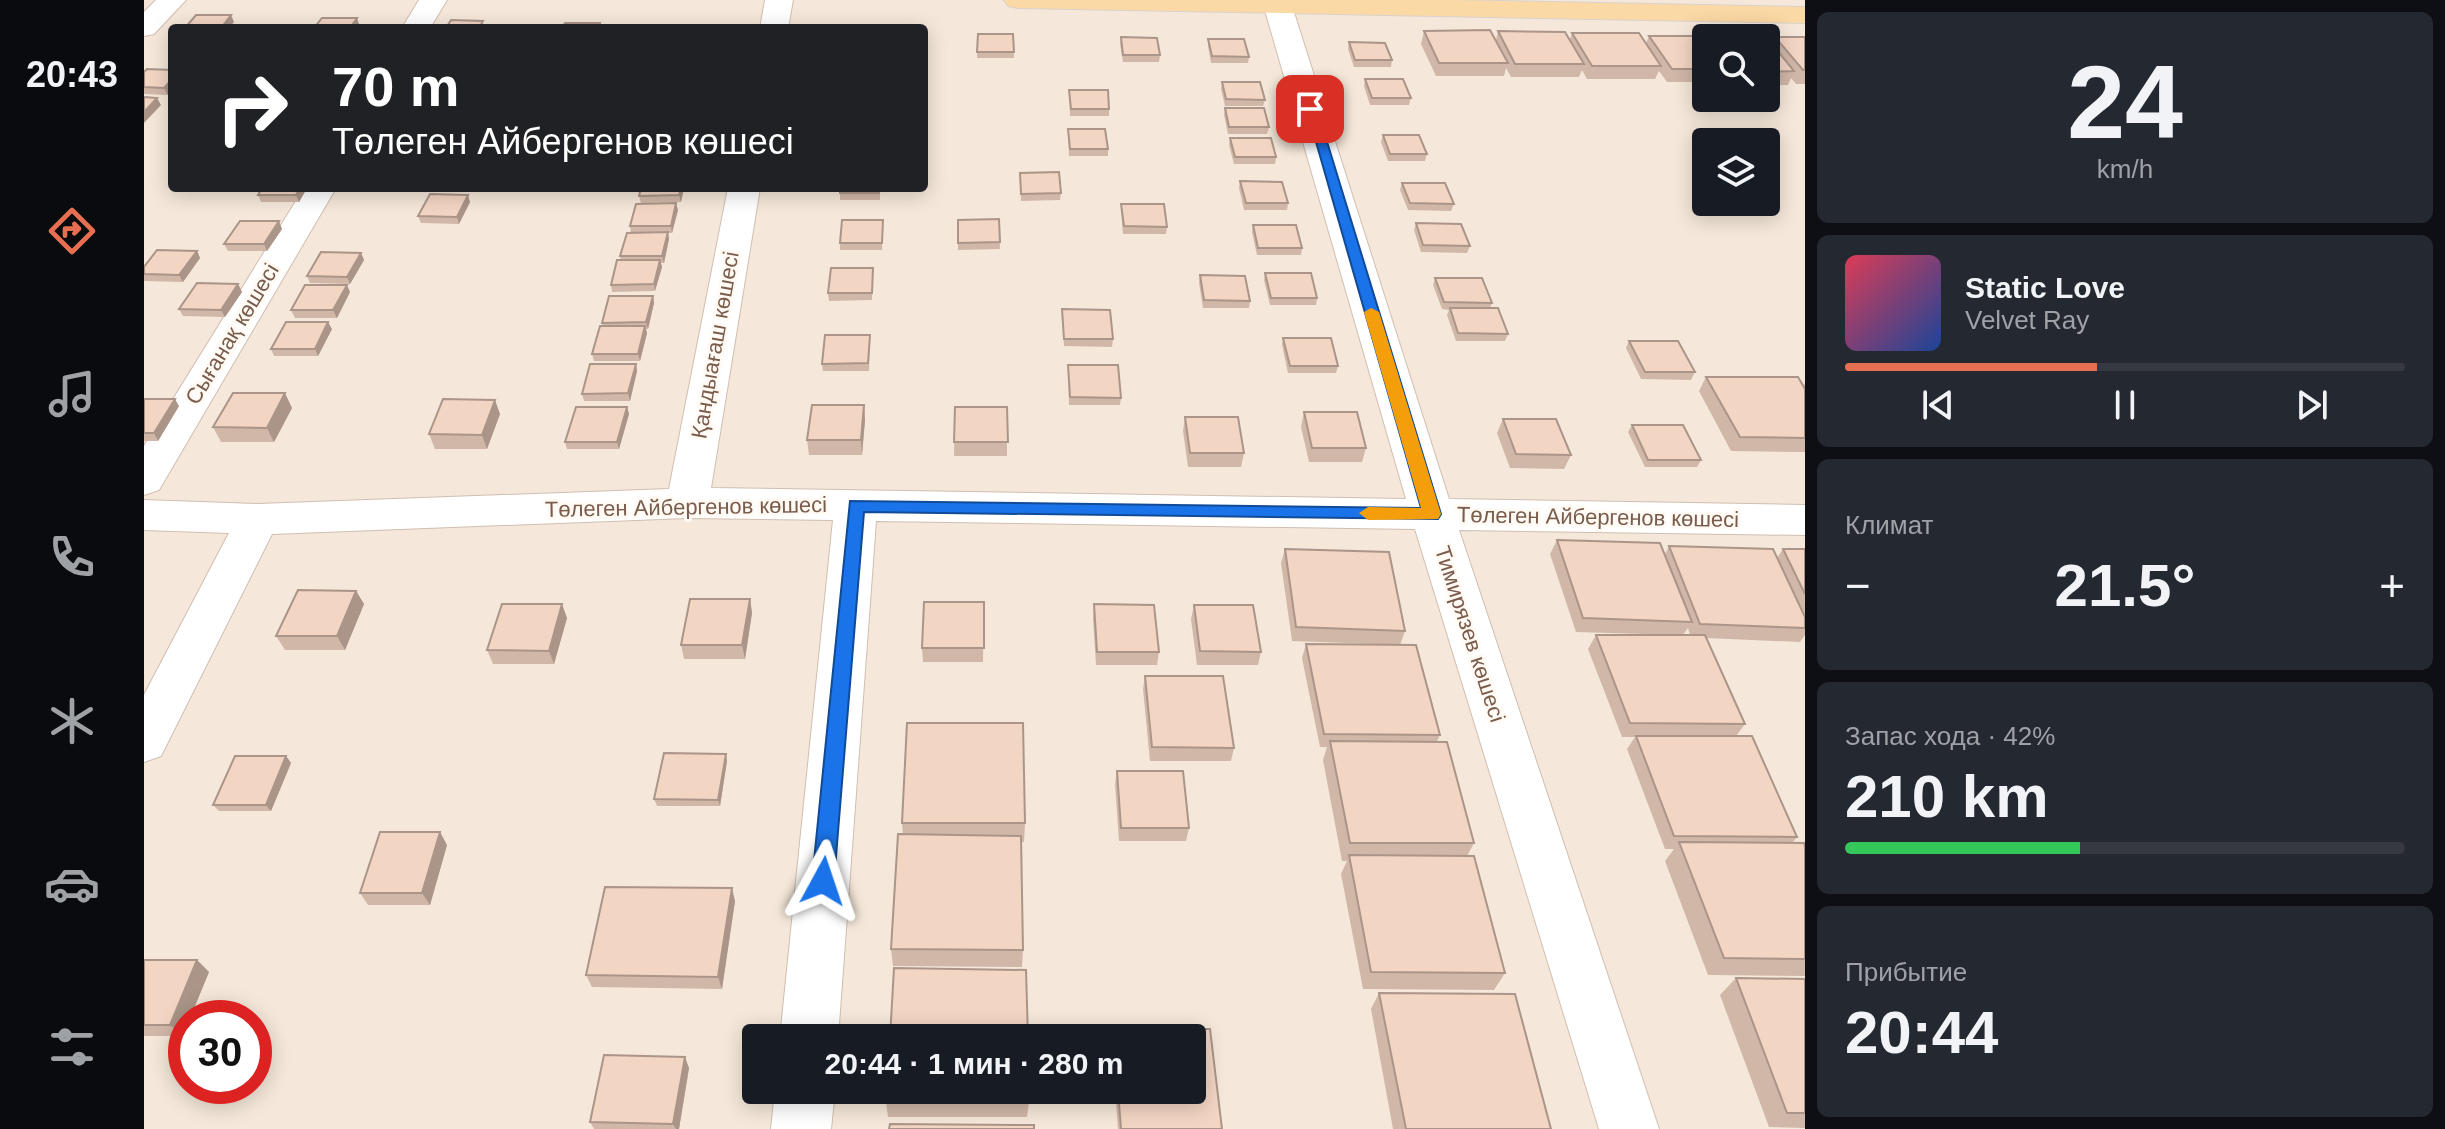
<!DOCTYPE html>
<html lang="ru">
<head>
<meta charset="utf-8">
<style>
  :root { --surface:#171b24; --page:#242831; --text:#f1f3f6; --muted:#9ea1a6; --line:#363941; --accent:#e76f51 }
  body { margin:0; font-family:Helvetica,sans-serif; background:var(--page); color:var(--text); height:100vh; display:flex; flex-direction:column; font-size:30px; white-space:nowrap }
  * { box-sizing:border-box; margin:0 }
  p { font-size:26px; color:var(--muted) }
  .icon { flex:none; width:44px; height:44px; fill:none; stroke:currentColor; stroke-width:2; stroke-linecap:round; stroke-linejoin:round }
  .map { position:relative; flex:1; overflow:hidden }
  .side { display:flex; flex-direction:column; gap:12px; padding:12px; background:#0d0f14; width:640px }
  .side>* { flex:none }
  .top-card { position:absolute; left:24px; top:24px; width:760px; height:168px; border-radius:8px; box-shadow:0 4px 20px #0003; background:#202124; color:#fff; overflow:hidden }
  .fabs { position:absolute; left:1548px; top:24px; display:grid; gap:16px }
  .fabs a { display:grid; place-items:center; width:88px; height:88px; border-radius:8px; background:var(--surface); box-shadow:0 4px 20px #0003; font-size:40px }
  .speed { position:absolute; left:24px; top:1000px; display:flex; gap:16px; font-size:40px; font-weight:700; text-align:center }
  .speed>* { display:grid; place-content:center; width:104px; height:104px; border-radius:50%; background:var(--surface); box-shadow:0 4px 20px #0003; line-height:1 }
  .speed .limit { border:12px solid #d22; background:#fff; color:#111 }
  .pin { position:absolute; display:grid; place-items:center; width:68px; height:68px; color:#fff; margin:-34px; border-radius:16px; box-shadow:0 4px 12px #0006 }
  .me { position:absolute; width:88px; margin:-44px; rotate:5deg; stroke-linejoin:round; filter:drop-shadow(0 0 6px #0008) }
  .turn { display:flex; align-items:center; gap:28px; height:168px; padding:0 32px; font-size:36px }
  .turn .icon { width:104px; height:104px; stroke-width:2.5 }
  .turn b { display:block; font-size:56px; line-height:68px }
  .big { font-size:60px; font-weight:600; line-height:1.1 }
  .side .widget { flex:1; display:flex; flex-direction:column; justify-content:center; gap:12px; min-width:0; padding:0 28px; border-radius:12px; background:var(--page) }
  .side .dial { align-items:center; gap:0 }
  .dial b { font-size:104px; line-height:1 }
  .song { display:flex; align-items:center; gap:24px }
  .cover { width:96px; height:96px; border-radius:12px; background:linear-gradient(135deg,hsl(350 70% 55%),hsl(220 70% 35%)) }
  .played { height:8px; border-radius:4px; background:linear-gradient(90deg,var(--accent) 45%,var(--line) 45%) }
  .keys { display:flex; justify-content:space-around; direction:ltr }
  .heat { display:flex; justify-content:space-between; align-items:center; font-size:44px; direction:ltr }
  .charge { height:12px; border-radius:6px; background:linear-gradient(90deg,#34c759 42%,var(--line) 0) }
  .trip { position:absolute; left:598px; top:1024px; width:464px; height:80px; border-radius:8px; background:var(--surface); box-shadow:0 4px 20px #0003; font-weight:600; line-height:80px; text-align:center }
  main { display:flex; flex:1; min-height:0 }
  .tabs { display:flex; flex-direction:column; width:144px; justify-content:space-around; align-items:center; background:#090b0e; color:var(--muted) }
  .tabs .icon { width:56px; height:56px }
  .tabs .on { color:var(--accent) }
  .tabs b { font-size:36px; color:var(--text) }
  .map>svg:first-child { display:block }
</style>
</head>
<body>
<main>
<nav class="tabs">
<b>20:43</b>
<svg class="icon on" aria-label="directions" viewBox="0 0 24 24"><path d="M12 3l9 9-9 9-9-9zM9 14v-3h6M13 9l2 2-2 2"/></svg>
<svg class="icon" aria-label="music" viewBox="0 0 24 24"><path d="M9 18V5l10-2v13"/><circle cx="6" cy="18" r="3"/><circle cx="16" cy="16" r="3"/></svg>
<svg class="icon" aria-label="phone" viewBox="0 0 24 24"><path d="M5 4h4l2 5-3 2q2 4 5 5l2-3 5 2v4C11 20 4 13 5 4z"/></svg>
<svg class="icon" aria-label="climate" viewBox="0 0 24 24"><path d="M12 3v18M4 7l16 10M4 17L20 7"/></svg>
<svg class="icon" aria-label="car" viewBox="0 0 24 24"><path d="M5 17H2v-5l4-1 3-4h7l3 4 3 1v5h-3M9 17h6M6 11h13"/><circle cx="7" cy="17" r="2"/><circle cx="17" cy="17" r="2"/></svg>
<svg class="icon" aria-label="filters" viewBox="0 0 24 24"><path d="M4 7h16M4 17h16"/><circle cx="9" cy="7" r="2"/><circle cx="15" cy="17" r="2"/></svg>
</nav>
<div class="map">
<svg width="1661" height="1129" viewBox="0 0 1661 1129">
  <rect width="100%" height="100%" fill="#fdf6ec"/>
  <path fill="#f5e8da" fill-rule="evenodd" d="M0,0H1661V1129H0ZM28,28H780V188H28ZM1562,38H1622V98H1562ZM1562,142H1622V202H1562ZM42,1018H110V1086H42ZM612,1038H1048V1090H612Z"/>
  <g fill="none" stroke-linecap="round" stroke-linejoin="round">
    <defs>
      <path id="minor" d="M12,0H42L10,34L0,36V12Z
        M275,0H303L286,28H258Z
        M621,0H649L644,28H616Z
        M1118,0H1146L1305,499L1661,505V535L1315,530L1515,1129H1455L1271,529L732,521L694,1038H636L689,520L543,518L128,534L17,756L0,762V695L85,533L0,530V500L114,504L525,489L584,188H616L567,488L1262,499Z
        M160,188H192L15,490L0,495V446Z
        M631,1090H691L687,1129H627Z"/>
      <path id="major" d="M860,0H1308L1661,7V23L874,8L864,6Z"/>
    </defs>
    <use href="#minor" stroke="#d1beb0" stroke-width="2"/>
    <use href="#major" stroke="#dad1cd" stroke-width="2"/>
    <use href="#minor" fill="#fff" fill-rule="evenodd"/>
    <use href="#major" fill="#fbd9a5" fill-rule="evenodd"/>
  </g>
  <path fill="#d1b7a8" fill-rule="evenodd" d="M1280,31L1352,40L1354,31L1426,39L1428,33L1502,43L1505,36L1562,38V82H1523L1515,71L1511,79H1443L1438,70L1435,77H1367L1362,68L1360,76H1292L1277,44Z
    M834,34H869L870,58H833Z
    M977,37L1016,55L1015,62H979L976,44Z
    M1631,37H1661V84H1652L1647,78L1644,85H1622V38L1627,44Z
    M1064,39L1105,57L1104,63H1067L1064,46Z
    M1205,42L1248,60L1247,67H1210L1204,49Z
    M28,70L24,95L0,94V72Z
    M1221,79L1267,98L1265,105H1226L1220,86Z
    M1078,82L1121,100L1119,106H1081L1077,89Z
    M925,90L965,109V116H926Z
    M1081,108L1125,127L1123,134H1084L1080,115Z
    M924,129L964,149V156H925Z
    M1239,135L1283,154L1281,161H1244L1237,142Z
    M1086,138L1132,157L1131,164H1090L1085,145Z
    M876,173L917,193L916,200L877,201Z
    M1096,181L1144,203L1143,210H1100L1095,188Z
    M1258,183L1310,204L1307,211L1264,210L1256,190Z
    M118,188H163L155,202H117L114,195Z
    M497,188H540L537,202L497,203L495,196Z
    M696,188H736V200H696Z
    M326,202L315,224L277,223L274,216Z
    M977,204L1023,227L1022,234H979L977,211Z
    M534,210L528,233H524L525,239L520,263H517L518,267L511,291L468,292L467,285L477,260L476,256L487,233L486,226Z
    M855,219L856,249L814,250V220Z
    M739,220L738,250H696V243Z
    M1272,223L1326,246L1323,253L1277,252L1270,230Z
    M1109,225L1158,248L1157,255H1113L1108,232Z
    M138,229L123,251H84L80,244Z
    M53,251L56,258L39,282L0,281V267Z
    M217,253L220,260L206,284L166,283L163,276Z
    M729,268L728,300L685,301L684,293Z
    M1121,273L1173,298L1172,305H1126L1120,280Z
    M1056,275L1106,301L1105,308H1059L1055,283Z
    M1291,278L1348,303L1346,308L1364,334L1361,341H1312L1303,315L1305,310L1298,309L1289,285Z
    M94,284L98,292L81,317L39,316L35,309Z
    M206,292L193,318H151L147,310Z
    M509,296L510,303L504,329H502L503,333L496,361H450L448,354L459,326L458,323Z
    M918,309L969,339L968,347L920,346Z
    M188,329L174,356H130L127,349Z
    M726,335L725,371H679L678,364Z
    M1139,338L1194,366L1192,373H1144L1138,345Z
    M1485,341L1551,372L1547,380L1497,379L1482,348Z
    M492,364L493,371L486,401H440L438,394Z
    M924,365L977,398L976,405H925Z
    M1562,377L1659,386L1661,383V452L1587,451L1555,391Z
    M0,399L35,406L14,441H0Z
    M720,405L721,420L718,455H665L663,440Z
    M483,407L485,414L475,449H423L421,442Z
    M811,407H863V456H810Z
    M148,408L130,442H77L69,427Z
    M1160,412L1222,448L1218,462H1165L1157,427Z
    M356,414L343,449H291L285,434Z
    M1041,417L1100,453L1097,467H1044L1039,431Z
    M1359,419L1427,455L1420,469L1366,468L1353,433Z
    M1488,425L1557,460L1553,467H1501L1484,432Z
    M1413,540L1521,554L1525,546L1633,558L1639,549H1661V635L1656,642L1562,638L1601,724L1592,736L1653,837L1648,843L1661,847V976L1564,975L1521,861L1530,849H1521L1483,749L1491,737H1478L1444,649L1452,635H1533L1432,632L1406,554ZM1544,628L1546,635H1539Z
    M1141,549L1261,631L1256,645L1148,641L1137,563Z
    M212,591L220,604L201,650H141L132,636Z
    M606,599L608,613L601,659H540L537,645Z
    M840,602L839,662H779L778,648Z
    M950,604L1015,652L1013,665H952L949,618Z
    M1050,605L1117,652L1114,665H1053L1047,619Z
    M423,618L410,664H349L343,650Z
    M1162,644L1296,735L1293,741L1330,843L1323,856L1361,973L1350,990L1219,989L1197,874L1203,861H1198L1179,760L1183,747H1176L1158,658Z
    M1001,676L1090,748L1087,761H1006L999,689Z
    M142,756L147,763L127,811H75L69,805Z
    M583,761L576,806H513L510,799Z
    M973,771L1045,828L1042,841H975L971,784Z
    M758,823H881L880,842H877L879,950L878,967L749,966L747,949L759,835Z
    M303,845L286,905H224L216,893Z
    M591,901L578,989L448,987L442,975Z
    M0,960H53L65,972L46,1018H42V1028L39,1036H0Z
    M1592,978L1661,979V1128L1625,1127L1576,995Z
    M1235,993L1407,1129H1249L1227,1009Z
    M970,1029H1066L1078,1129H974L971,1090H1048V1038H968Z
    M545,1068L535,1129H450L446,1122Z
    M742,1102H885L883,1117H744Z"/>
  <path fill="#aa9588" d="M87,15L90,22L85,28H77Z
    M213,18L215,24L213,28H206Z
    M28,79V90L24,95L20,88Z
    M13,98L17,105L0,123V112Z
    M156,188H163L155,202L152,195Z
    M537,188H540L537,202L535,195Z
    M324,195L326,202L315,224L313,217Z
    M532,203L534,210L528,233L527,226Z
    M135,221L138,229L123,251L120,244Z
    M524,232L525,239L520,263L518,256Z
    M53,251L56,258L39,282L35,275Z
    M217,253L220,260L206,284L203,277Z
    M516,260L518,267L511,291L510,284Z
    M94,284L98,292L81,317L77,310Z
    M203,285L206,292L193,318L189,310Z
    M509,296L510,303L504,329L502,322Z
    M184,322L188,329L174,356L171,349Z
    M501,326L503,333L496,361L494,354Z
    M492,364L493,371L486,401L484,393Z
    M141,393L148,408L130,442L123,428Z
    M31,399L35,406L14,441L10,433Z
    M351,400L356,414L343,449L338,435Z
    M720,405L721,420L718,455L717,440Z
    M483,407L485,414L475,449L473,442Z
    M212,591L220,604L201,650L193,636Z
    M606,599L608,613L601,659L598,645Z
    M418,604L423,618L410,664L405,651Z
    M582,754L583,761L576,806L574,800Z
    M142,756L147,763L127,811L122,805Z
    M296,832L303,845L286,905L278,893Z
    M588,888L591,901L578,989L574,977Z
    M53,960L65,972L46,1018H42V1028L39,1036L26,1025Z
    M541,1057L545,1068L535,1129H532L529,1124Z"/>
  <path fill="#f3d5c3" stroke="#aa9588" stroke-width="2" d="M52,15H87L77,28H41Z
    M178,18H213L206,28H170Z
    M307,20L339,21L335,28H302Z
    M421,23H456L454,28H418Z
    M480,26H516L515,28H479Z
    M544,27H580V28H544Z
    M1346,30L1364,63H1295L1280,31Z
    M1354,31L1421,32L1440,64H1371Z
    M1428,33H1495L1517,66H1448Z
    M834,34H869L870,52H833Z
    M1505,36H1572L1574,38H1562V69H1528Z
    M977,37L1013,38L1016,55H979Z
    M1631,37H1661V70H1659Z
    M1585,38H1623L1650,71L1622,72V38Z
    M1064,39H1100L1105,57L1068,56Z
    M1205,42L1241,43L1248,60H1211Z
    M3,69L28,70V79L20,88L0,87V72Z
    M1221,79H1259L1267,98H1228Z
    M1078,82H1116L1121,100L1082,99Z
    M925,90H964L965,109H927Z
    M0,97L13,98L0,112Z
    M1081,108H1120L1125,127H1085Z
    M924,129H961L964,149H926Z
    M1239,135H1275L1283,154H1246Z
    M1086,138H1127L1132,157H1091Z
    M915,172L917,193L877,194L876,173Z
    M1096,181L1138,182L1144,203H1102Z
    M1258,183H1301L1310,204L1266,203Z
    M118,188H156L152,195H114Z
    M497,188H537L535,195L495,196Z
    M696,188H736L735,193H696Z
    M286,194L324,195L313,217L274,216Z
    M532,203L527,226H486L492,204Z
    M977,204H1020L1023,227L980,226Z
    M855,219L856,242L814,243V220Z
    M698,220H739L738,243H696Z
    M96,221H135L120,244H80Z
    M1272,223L1317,224L1326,246L1279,245Z
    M1109,225H1152L1158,248H1114Z
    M524,232L518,256H476L483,233Z
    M13,250L53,251L35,275L0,274V267Z
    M177,252L217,253L203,277L163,276Z
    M473,260H516L510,284L467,285Z
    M687,268H729L728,293H684Z
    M1121,273H1167L1173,298H1127Z
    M1056,275L1101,276L1106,301L1060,300Z
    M1291,278H1338L1348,303L1300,302Z
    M53,283L94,284L77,310L35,309Z
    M161,285H203L189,310H147Z
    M465,296H509L502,322L458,323Z
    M1306,308H1354L1364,334L1314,333Z
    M918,309L966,310L969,339H920Z
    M142,322H184L171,349H127Z
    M456,326H501L494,354H448Z
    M681,335H726L724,363L678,364Z
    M1139,338H1187L1194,366H1146Z
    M1485,341H1534L1551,372H1501Z
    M446,364H492L484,393L438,394Z
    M924,365H974L977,398L926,397Z
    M1562,377H1654L1661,389V438L1596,437Z
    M89,393H141L123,428L69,427Z
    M0,399H31L10,433H0Z
    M299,399L351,400L338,435L285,434Z
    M668,405H720L717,440H663Z
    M432,407H483L473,442H421Z
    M811,407H863L864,442H810Z
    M1160,412H1213L1222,448H1168Z
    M1041,417H1094L1100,453H1046Z
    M1359,419H1412L1427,455L1372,454Z
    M1488,425H1539L1557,460H1504Z
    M1413,540L1516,543L1548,622L1439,618Z
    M1525,546L1629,549L1661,617V628L1556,624Z
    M1141,549L1245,552L1261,631L1152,627Z
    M1639,549H1661V594Z
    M154,590L212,591L193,636H132Z
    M546,599H606L598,645H537Z
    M780,602H840V648H778Z
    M358,604H418L405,651L343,650Z
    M950,604L1010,605L1015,652H953Z
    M1050,605H1109L1117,652L1056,651Z
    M1452,635H1561L1601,724L1486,723Z
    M1162,644L1272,645L1296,735L1180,734Z
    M1001,676H1079L1090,748L1008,747Z
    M763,723H879L881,823H758Z
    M1492,736H1608L1653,837L1530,836Z
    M1186,741L1303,742L1330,843H1206Z
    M520,753L582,754L574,800L510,799Z
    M91,756H142L122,805H69Z
    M973,771H1039L1045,828H977Z
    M236,832H296L278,893H216Z
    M754,834L877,836L879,950L747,949Z
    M1535,842L1660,843L1661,847V959L1580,958Z
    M1205,855L1330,856L1361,973L1227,972Z
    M461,887L588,888L574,977L442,975Z
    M0,960H53L26,1025H0Z
    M750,968L882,970L884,1038H746Z
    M1592,978L1661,979V1113H1643Z
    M1235,993L1371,994L1407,1129H1262Z
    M970,1029H1066L1078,1129H977L974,1090H1048V1038H971Z
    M460,1055L541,1057L529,1124L446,1122Z
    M743,1090H884L885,1102H742Z
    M746,1124L890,1125V1129H745Z"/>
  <path fill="#1a73e8" stroke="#114b97" stroke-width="2" d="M1162,107L1173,109L1297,514L1294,519L720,512L690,881L687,888L679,891L671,888L668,881L706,501L1277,508Z"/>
  <path fill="#f59e0b" d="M1227,308L1235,312L1297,514L1294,519L1224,520L1215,513L1224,507L1277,508L1220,312Z"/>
  <g text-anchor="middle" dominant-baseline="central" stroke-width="6" stroke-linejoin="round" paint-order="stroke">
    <g font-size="22" fill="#7a5c4d" stroke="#fffaf3">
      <text transform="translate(88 334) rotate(-59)">Сығанақ көшесі</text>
      <text transform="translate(571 345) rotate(-80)">Қандыағаш көшесі</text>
      <text transform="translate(542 507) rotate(-1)">Төлеген Айбергенов көшесі</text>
      <text transform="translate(1454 517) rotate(1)">Төлеген Айбергенов көшесі</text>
      <text transform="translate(1326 634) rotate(72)">Тимирязев көшесі</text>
    </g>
  </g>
</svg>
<div class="fabs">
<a><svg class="icon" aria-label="search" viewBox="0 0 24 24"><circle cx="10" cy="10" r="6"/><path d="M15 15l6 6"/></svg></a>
<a><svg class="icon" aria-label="layers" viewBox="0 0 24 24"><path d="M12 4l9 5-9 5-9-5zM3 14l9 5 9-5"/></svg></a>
</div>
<div class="speed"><div class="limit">30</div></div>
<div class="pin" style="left:1166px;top:109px;background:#d93025"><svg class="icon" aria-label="arrive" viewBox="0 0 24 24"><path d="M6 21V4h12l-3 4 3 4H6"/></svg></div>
<svg class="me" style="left:679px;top:881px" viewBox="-20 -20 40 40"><path d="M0-17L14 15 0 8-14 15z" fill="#1a73e8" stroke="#fff" stroke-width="4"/></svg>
<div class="trip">20:44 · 1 мин · 280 m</div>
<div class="top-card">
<div class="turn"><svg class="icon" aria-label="right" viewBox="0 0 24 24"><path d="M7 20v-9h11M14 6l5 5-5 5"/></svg><div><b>70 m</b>Төлеген Айбергенов көшесі</div></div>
</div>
</div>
<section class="side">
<div class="widget dial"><b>24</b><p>km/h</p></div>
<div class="widget">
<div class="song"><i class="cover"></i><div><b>Static Love</b><p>Velvet Ray</p></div></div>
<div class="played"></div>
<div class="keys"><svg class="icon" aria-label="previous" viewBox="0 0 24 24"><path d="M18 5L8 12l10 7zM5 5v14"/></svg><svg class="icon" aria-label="pause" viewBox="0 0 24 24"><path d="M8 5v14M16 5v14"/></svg><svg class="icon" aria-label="next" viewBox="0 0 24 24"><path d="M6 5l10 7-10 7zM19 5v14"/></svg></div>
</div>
<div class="widget"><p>Климат</p>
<div class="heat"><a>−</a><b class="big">21.5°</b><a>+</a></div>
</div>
<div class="widget"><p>Запас хода · 42%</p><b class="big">210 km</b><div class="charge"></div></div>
<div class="widget"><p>Прибытие</p><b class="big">20:44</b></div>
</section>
</main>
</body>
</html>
